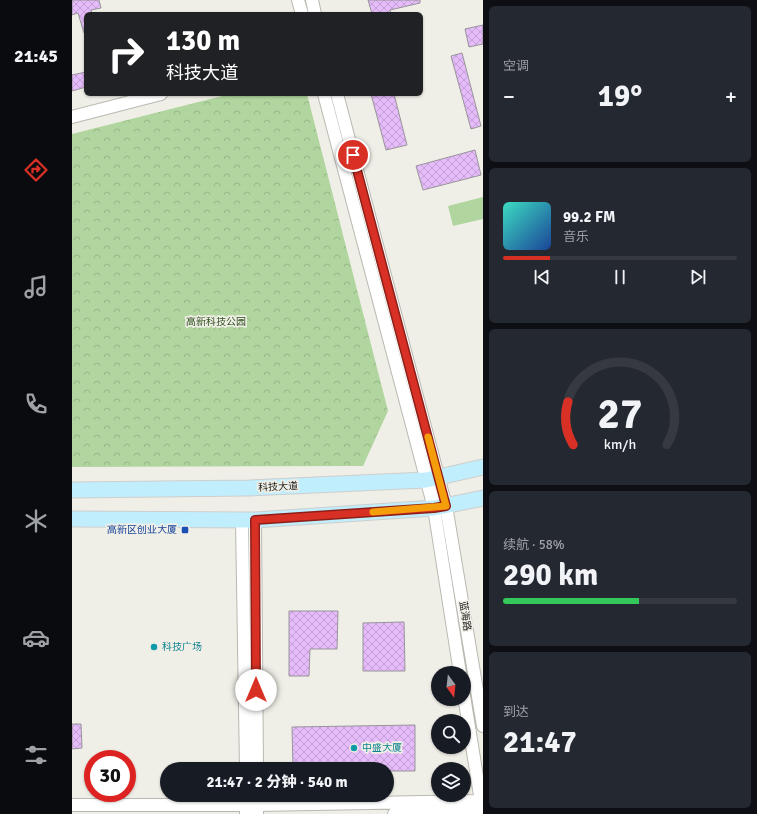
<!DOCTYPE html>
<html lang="zh">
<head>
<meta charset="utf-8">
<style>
  :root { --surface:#171b24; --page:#242831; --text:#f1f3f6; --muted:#9ea1a6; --line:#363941; --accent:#d93025 }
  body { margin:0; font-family:Signika,"Noto Sans SC",sans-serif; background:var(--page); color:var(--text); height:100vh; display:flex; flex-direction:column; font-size:15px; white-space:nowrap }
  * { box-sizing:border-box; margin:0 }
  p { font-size:13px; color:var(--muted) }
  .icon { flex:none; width:22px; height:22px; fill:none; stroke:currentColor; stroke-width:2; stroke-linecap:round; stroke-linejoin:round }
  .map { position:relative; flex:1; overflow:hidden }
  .panel { display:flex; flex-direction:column; gap:6px; padding:6px; background:#0d0f14; width:274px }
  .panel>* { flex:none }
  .banner { position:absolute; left:12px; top:12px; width:339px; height:84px; border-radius:6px; box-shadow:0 1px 3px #0004; background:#202124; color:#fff; overflow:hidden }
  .needle { width:26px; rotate:165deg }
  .buttons { position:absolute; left:359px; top:666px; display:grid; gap:8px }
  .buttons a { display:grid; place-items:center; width:40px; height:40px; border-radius:50%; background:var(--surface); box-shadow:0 1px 3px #0004; font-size:20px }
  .speed { position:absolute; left:12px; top:750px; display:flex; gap:8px; font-size:20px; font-weight:700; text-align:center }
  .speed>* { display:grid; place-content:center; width:52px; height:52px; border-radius:50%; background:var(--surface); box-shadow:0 1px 3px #0004; line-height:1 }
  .speed .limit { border:6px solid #d22; background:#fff; color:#111 }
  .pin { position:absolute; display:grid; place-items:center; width:34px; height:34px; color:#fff; margin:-17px; border:2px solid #fff; border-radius:50%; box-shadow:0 1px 4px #0007 }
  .me { position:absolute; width:44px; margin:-22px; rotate:0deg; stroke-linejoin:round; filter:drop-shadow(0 0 3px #0008) }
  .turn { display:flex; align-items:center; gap:14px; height:84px; padding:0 16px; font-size:18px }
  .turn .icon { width:52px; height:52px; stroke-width:2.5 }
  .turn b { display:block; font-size:28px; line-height:34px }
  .big { font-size:30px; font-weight:800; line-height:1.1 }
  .panel .tile { flex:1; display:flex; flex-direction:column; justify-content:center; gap:6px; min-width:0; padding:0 14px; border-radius:6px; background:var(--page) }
  .panel .dial { align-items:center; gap:0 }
  .dial svg { height:104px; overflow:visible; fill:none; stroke:var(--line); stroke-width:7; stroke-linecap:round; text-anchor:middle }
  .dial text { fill:var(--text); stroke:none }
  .song { display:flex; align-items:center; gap:12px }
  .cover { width:48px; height:48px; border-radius:6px; background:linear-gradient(135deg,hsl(170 70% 55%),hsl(220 70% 35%)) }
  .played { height:4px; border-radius:2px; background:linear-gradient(90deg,var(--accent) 20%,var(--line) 20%) }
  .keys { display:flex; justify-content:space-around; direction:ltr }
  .heat { display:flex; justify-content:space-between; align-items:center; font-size:22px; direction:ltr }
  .charge { height:6px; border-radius:3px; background:linear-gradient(90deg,#34c759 58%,var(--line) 0) }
  .trip { position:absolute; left:88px; top:762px; width:234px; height:40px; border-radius:20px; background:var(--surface); box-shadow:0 1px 3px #0004; font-weight:800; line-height:40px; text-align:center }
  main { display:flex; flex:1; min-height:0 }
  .menu { display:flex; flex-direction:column; width:72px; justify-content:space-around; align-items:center; background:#090b0e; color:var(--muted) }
  .menu .icon { width:28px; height:28px }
  .menu .active { color:var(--accent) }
  .menu b { font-size:18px; color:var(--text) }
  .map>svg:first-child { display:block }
</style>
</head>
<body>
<main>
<nav class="menu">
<b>21:45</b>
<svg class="icon active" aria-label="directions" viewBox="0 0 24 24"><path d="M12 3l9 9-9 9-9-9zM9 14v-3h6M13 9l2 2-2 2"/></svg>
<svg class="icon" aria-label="music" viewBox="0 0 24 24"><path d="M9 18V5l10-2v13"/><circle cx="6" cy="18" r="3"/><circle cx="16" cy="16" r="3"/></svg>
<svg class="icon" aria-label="phone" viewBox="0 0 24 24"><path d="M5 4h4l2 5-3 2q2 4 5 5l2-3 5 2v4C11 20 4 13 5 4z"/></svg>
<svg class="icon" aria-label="climate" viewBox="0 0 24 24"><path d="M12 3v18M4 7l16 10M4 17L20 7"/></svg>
<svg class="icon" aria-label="car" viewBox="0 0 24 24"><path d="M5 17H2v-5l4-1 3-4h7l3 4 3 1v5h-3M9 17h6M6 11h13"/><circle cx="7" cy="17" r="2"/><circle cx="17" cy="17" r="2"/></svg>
<svg class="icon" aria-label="filters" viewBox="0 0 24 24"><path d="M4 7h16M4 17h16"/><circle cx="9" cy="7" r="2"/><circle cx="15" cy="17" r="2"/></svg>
</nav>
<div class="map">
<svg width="411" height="814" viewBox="0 0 411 814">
  <defs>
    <pattern id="park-crowns" width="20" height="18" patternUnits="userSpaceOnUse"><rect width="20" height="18" fill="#b0d59e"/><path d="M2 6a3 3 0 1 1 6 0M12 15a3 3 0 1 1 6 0" fill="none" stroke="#97b788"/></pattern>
    <pattern id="building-cross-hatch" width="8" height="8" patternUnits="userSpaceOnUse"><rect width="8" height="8" fill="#e5bcf9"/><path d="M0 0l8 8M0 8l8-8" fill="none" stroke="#c4a1d5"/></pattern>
  </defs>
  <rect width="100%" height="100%" fill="#f0efe7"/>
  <path fill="#b0d59e" d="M411,197V219L381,226L376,206Z"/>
  <path fill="url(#park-crowns)" d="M158,94H235L316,411L291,466L0,467V134Z"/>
  <path fill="url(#building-cross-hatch)" stroke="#98949a" d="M0,0H27L29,8L19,10L20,14H14V33H12L6,13L0,15Z
    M296,0H348V3L318,10L319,14H300Z
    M411,25V44L397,47L393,29Z
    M390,53L409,126L399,129L379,56Z
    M14,72V87L0,91V75Z
    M299,94H322L335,145L314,150Z
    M403,150L409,175L351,190L344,166Z
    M217,611H266L265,649H238L237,676H217Z
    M332,622L333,671H291V623Z
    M0,724H9L10,748L0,749Z
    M343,725V771H315V769H221L220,727Z"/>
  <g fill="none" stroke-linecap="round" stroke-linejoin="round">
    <defs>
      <path id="minor" d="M226,0L230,14
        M240,0L243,14
        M252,94L362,508L388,673
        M265,94L374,506L411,726
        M0,117L89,94
        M170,520L174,769
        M183,520L185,769
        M392,696L411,814
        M0,805H185L409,801
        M174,814V795
        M185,814V795
        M322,814L410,813"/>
      <path id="major" d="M0,490L177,488L354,480L411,467
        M0,519L183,520L362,508L411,498"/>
    </defs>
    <use href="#minor" stroke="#b9b8b1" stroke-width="14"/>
    <use href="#major" stroke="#cececd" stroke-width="17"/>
    <use href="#minor" stroke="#fff" stroke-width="12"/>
    <use href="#major" stroke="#c0eefd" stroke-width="15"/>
  </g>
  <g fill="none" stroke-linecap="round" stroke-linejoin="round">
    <defs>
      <path id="route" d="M184,690L183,520L362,508L374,506L281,155"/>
    </defs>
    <use href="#route" stroke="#8d1f18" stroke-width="10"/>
    <use href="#route" stroke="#d93025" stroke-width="7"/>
    <path stroke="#f59e0b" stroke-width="7" d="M301,512L374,506L356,437"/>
  </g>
  <rect fill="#1a4fb4" stroke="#f0efe7" stroke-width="1.5" x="109" y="526" width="8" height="8" rx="2"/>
  <g fill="#0f9aa8" stroke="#f0efe7" stroke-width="1.5">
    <circle cx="82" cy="647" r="4"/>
    <circle cx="282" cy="748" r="4"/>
  </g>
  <g text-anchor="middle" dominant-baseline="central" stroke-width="3.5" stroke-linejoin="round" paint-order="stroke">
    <g font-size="10" fill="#2d4e1a" stroke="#f0efe7">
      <text x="144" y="322">高新科技公园</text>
    </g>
    <g font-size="10" fill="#20201d" stroke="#f0efe7">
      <text transform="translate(206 487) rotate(-3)">科技大道</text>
      <text transform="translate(393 616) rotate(81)">蓝海路</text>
    </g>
    <g font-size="10" fill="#164399" stroke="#f0efe7" text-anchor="end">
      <text x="105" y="530">高新区创业大厦</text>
    </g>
    <g font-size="10" fill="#0d838f" stroke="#f0efe7" text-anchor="start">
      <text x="90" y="647">科技广场</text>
      <text x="290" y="748">中盛大厦</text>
    </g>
  </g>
</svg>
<div class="buttons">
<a><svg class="needle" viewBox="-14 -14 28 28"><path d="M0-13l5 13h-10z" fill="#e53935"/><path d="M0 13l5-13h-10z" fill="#9ea1a6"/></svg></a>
<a><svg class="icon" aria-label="search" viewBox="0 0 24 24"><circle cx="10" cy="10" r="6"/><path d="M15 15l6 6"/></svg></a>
<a><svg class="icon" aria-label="layers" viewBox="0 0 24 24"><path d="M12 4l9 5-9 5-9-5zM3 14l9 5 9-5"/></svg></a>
</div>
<div class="speed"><div class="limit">30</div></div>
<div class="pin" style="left:281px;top:155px;background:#d93025"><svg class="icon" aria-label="arrive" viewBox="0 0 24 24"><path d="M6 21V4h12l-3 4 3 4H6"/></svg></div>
<svg class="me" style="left:184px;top:690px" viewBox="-20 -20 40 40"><circle r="19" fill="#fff"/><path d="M0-13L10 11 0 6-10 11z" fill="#d93025"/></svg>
<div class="trip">21:47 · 2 分钟 · 540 m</div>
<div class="banner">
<div class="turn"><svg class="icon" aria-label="right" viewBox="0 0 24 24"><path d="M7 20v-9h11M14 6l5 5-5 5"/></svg><div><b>130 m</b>科技大道</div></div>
</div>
</div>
<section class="panel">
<div class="tile"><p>空调</p>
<div class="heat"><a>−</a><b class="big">19°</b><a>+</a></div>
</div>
<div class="tile">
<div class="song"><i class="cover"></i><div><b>99.2 FM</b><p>音乐</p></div></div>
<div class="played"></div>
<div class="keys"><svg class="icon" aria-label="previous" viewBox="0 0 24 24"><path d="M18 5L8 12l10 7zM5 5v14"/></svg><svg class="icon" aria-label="pause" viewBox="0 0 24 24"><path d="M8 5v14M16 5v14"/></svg><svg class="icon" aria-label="next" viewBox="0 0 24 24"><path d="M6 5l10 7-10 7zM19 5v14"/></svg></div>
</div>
<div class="tile dial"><svg viewBox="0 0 100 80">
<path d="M14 69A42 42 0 1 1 86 69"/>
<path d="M14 69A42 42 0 0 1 10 36" stroke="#d93025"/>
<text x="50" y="56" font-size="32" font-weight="700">27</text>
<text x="50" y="72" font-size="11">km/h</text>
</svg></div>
<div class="tile"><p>续航 · 58%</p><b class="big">290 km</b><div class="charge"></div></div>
<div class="tile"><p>到达</p><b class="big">21:47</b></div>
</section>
</main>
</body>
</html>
